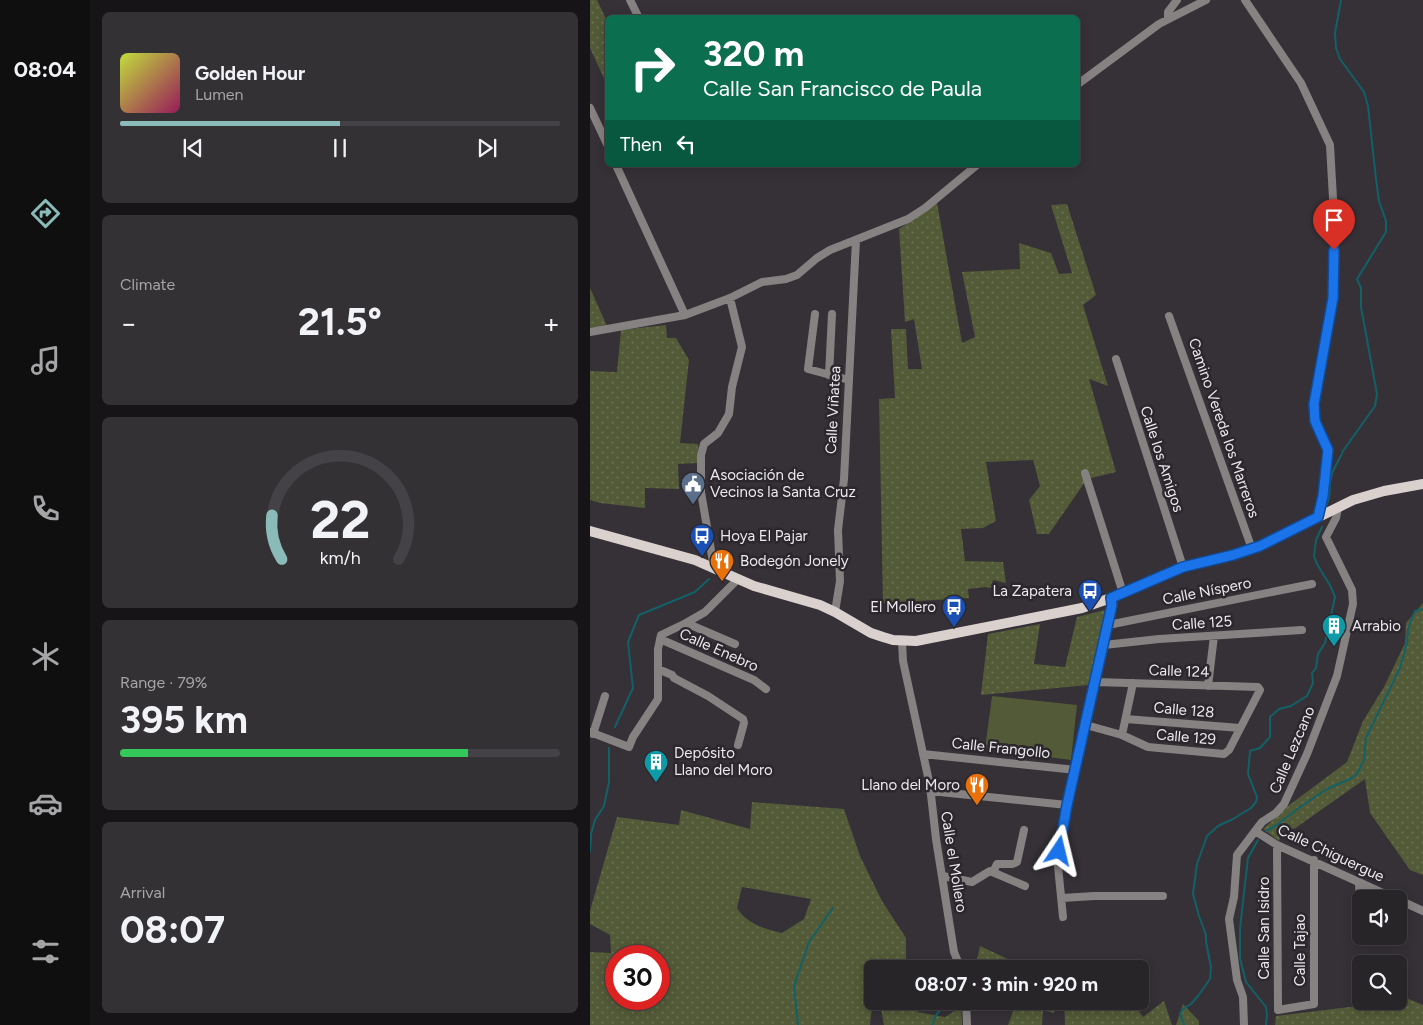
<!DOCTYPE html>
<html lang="en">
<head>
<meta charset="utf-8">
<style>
  :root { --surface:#282529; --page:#343135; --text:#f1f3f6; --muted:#a5a5a8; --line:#444246; --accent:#8bbbb9 }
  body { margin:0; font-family:Figtree,sans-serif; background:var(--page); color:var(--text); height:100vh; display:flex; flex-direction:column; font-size:19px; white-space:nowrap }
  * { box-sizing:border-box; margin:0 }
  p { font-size:16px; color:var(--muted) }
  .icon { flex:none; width:28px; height:28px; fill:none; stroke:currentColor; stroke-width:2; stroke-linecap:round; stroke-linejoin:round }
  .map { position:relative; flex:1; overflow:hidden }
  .panel { display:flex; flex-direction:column; gap:12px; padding:12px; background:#161417; width:500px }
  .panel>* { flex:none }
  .banner { position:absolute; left:15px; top:15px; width:475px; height:152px; border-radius:8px; box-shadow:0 2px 12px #0003,0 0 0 1px var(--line); background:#0b6e4f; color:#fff; overflow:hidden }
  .tools { position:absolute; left:762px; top:890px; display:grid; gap:10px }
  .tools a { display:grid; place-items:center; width:55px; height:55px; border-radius:8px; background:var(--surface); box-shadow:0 2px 12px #0003,0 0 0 1px var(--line); font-size:25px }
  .speed { position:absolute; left:15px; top:945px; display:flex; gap:10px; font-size:25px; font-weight:700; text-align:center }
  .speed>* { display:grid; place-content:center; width:65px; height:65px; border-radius:50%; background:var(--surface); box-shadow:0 2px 12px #0003,0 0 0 1px var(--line); line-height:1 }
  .speed .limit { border:8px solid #d22; background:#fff; color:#111 }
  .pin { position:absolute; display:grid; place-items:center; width:42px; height:42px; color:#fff; margin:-51px -21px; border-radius:50% 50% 50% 0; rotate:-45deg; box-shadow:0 0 5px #0007 }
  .pin .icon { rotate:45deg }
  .me { position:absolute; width:55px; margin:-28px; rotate:10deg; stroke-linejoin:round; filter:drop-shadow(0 0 4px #0008) }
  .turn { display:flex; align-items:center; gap:18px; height:105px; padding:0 15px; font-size:22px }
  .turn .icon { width:65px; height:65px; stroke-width:2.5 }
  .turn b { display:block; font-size:35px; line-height:42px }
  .then { display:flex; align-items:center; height:48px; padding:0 15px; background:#0003; gap:10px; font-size:19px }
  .big { font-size:38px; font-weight:700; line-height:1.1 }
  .panel .tile { flex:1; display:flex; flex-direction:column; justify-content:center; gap:8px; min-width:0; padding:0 18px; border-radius:8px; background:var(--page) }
  .panel .dial { align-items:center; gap:0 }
  .dial svg { height:130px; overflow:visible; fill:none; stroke:var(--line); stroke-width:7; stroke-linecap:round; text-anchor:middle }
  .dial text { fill:var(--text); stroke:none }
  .song { display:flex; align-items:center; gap:15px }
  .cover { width:60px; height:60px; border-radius:8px; background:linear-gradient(135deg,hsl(70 70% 55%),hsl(330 70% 35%)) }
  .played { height:5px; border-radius:2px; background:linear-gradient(90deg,var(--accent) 50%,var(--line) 50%) }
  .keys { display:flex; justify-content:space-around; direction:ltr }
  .heat { display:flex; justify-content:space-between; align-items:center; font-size:28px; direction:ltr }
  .charge { height:8px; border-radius:4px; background:linear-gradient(90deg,#34c759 79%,var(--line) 0) }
  .trip { position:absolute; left:274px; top:960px; width:285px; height:50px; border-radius:8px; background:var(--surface); box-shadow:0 2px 12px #0003,0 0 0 1px var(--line); font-weight:700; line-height:50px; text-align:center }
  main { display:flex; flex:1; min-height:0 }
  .menu { display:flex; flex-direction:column; width:90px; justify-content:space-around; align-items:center; background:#100f10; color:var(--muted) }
  .menu .icon { width:35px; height:35px }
  .menu .selected { color:var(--accent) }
  .menu b { font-size:22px; color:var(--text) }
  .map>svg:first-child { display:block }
</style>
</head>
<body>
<main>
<nav class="menu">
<b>08:04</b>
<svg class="icon selected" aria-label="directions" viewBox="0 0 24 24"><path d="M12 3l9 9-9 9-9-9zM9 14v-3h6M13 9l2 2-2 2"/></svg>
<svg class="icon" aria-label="music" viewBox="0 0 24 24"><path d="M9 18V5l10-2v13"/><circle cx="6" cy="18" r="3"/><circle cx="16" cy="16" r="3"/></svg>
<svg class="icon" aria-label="phone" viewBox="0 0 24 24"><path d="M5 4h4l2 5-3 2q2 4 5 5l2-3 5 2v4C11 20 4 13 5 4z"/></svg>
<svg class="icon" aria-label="climate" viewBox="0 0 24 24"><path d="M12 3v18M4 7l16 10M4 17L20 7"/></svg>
<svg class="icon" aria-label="car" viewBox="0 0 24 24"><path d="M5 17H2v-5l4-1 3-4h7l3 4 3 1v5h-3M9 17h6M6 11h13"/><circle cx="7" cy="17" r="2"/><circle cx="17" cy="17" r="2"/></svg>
<svg class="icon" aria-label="filters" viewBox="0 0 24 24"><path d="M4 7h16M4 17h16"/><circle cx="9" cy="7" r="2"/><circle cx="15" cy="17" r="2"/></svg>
</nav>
<section class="panel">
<div class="tile">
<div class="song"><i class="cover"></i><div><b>Golden Hour</b><p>Lumen</p></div></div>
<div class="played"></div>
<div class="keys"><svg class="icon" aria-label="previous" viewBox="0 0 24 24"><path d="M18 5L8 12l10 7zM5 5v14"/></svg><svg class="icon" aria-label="pause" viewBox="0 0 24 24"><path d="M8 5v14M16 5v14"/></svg><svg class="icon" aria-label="next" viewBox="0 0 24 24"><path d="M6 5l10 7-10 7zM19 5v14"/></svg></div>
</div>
<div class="tile"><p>Climate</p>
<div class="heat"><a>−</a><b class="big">21.5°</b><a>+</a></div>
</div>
<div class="tile dial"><svg viewBox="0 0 100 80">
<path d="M14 69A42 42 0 1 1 86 69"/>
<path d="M14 69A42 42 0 0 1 8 42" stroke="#8bbbb9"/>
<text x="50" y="56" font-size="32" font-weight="700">22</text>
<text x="50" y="72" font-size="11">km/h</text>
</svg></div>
<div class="tile"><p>Range · 79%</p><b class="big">395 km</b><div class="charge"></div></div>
<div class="tile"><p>Arrival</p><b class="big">08:07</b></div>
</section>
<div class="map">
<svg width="833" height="1025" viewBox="0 0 833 1025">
  <defs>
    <pattern id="grass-dots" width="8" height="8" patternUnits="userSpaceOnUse" patternTransform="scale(1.25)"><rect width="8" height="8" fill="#525a37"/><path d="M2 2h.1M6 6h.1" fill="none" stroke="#6b7254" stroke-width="1.8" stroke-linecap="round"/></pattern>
  </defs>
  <rect width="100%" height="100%" fill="#353137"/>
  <path fill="url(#grass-dots)" fill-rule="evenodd" d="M0,0H7L17,21V85L0,48Z
    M347,203L372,343L385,337L372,272L430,269L429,243L461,253L469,274L482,273L461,205L477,204L506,295L493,305L518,386L499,379L526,472L497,479L459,534H447L439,500L450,486L443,460L396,462L406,521L393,528L371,529L375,561L413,562L416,583L403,580L401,588L395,587L378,589L379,598L293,603L289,399L305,398L301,329H316L318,369H332L324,319L315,322L309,229Z
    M0,288L17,326L0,329Z
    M76,325L77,338H86L99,360L90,443L108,444L109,463L88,464L89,489L55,488V508L10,503L0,500V371L27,372L31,330Z
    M833,603V875L820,870L780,813L775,779L704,829L695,826L689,841L673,829L698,806L757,762L773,721L794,687L815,643L816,623Z
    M515,610L499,685L391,695L398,634L450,624L444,664L475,667L487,617Z
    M162,802L254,809L270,856L292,901L316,938V969H282V1001H342L327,1012L355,1017L371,1007L372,1025H294L290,1003L282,1006L280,1025H0V952L21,953L20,935L0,924V911L27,817L89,825L91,810L160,829ZM152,887L221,899L214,919L192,933C175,929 157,924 147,908ZM26,956H69V999H26Z
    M390,946L439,969H376L371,959L387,960Z
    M766,989H771V1001H809V995L833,1005V1025H685L686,1016L768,1006Z
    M417,1001H464V1013L453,1010L452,1025H418L426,1004Z
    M474,1001H542L553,1017L574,1001L582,1025H475Z
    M593,1004L609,1021V1025H586Z"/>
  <path fill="#525a37" d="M402,696L487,705L481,760L395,749Z"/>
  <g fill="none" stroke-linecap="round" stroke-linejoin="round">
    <path stroke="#136168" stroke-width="2" d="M736,506C742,494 738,490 741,478C742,469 750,460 753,451L785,406L787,394L771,307V288L767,279L796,232V221L789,201L786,179L778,106L774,92L750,59L746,48L745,33L751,0
      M25,727L43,688L38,642L49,615L105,592L119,579
      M676,831L687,825L710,807L737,789L760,779L767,774L774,760L776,738L810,668L817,643L818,629L825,611L833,609
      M668,840L658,858L650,928V958L656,982L676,1007L677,1015L676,1025
      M0,851L1,834L5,820L14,806L19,782V748
      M208,1025L204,986L219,942L243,908
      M342,1025L346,1015L358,1001
      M594,1025L590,1014L593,1009L601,1004L608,996L620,979L621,967L616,942V935L609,916L603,894L607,864L617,836L628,826L643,819L661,808L666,802L667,797L658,774L660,751L670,748L680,737V717L689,709L701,706L717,696L723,683L722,673L726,668L728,654L735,643L745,597L741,587L727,564L724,556L726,540L732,527"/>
    <path stroke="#868281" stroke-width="8" d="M40,0L49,18
      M655,0L711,83L740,145L745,234L743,298L724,404L725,421L738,450L733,496L728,517
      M578,19V12L587,0
      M488,84L569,24L616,0
      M0,108L18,146
      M26,165L95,315
      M225,314L218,369L259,380
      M579,316L662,549
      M0,332L95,315L140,298L172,282L196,279L207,275L227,258L240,250L318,219L335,208L387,165
      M526,359L593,567
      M239,375L242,314
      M495,473L533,593
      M124,568L111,492V455L114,444L128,433L139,414L142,387L152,347L140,298
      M245,612L250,581L248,530L254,479L266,240
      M96,623L145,644
      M518,625L722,584
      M70,639L164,680L176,689
      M312,641L313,661L340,786L346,839L364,952L371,969
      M514,645L569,639L712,630
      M68,669L82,675L84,678L118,696L153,719L154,723L148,745
      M618,686L624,636
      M536,719L650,728
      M496,725L532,735L558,747L634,754L639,750L670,690L668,687L506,682
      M0,732L39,747L43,737L68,699V649L71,635L96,623L115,612L148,579
      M3,734L15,696
      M532,735L543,683
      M333,754L486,770
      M340,791L477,805
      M665,831L687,845L806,899
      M687,845L688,1010L724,1004V860
      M403,872L407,864H422L427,862L434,830
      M353,876L382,882L400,871L435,886
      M769,881L770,916
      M472,898L504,896H573
      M809,900L833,911
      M473,917L468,866L469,851L477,805L522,605L521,598
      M376,1001L377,1025
      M654,1025L653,997L647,980L639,919L644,897L647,855L672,822L686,813L694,804L717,754L747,676L763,604L762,590L736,537L746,518L748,508"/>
    <path stroke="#dad1cf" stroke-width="10" d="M0,531L105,560L164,586L230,605L245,612L281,633L293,637L303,640L326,641L492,608L521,598L593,567L643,555L670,546L763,500L794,491L833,484"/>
  </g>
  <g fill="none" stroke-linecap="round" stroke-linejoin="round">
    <defs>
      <path id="route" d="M469,851L477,805L522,605L521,598L593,567L643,555L670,546L728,517L733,496L738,450L725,421L724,404L743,298L744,250"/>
    </defs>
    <use href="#route" stroke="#114b97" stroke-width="12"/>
    <use href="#route" stroke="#1a73e8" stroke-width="9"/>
  </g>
  <defs>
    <symbol id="civic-pin" viewBox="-11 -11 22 30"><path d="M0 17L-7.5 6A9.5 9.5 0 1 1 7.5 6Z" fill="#5c6f8a" stroke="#2b272d"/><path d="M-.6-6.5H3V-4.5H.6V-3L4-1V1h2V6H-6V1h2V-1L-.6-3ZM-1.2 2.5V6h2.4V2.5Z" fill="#fff"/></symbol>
    <symbol id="bus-pin" viewBox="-11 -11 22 30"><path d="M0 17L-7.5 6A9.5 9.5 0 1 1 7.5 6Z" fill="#1a4fb4" stroke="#2b272d"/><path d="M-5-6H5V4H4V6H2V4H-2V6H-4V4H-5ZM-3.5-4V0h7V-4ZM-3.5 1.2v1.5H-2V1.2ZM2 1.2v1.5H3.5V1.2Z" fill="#fff"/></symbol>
    <symbol id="restaurant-pin" viewBox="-11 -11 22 30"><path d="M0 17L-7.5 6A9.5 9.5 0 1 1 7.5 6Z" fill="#e8710a" stroke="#2b272d"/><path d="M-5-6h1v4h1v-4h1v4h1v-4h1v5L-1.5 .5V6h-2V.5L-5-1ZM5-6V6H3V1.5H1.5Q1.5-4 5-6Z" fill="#fff"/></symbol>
    <symbol id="building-pin" viewBox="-11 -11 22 30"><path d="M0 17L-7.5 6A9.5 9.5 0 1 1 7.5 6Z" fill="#0f9aa8" stroke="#2b272d"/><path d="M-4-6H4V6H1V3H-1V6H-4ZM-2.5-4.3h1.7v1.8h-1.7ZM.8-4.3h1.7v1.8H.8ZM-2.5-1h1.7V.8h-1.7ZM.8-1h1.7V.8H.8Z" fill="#fff"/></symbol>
  </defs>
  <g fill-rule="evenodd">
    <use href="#civic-pin" x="89" y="470" width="28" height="38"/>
    <use href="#bus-pin" x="98" y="522" width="28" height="38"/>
    <use href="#restaurant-pin" x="118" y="547" width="28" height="38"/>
    <use href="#bus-pin" x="486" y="577" width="28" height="38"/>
    <use href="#bus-pin" x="350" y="593" width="28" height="38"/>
    <use href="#building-pin" x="730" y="612" width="28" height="38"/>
    <use href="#building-pin" x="52" y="748" width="28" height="38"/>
    <use href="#restaurant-pin" x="373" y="771" width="28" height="38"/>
  </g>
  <g text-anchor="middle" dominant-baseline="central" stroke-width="5" stroke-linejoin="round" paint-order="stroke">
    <g font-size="15" fill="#ebe9ed" stroke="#2b272d">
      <text transform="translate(243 410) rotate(-87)">Calle Viñatea</text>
      <text transform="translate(634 428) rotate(71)">Camino Vereda los Marreros</text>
      <text transform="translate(572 459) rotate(72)">Calle los Amigos</text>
      <text transform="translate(617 591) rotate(-11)">Calle Níspero</text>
      <text transform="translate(612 623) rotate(-4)">Calle 125</text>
      <text transform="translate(129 650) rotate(24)">Calle Enebro</text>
      <text transform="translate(589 671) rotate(2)">Calle 124</text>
      <text transform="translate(594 710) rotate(5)">Calle 128</text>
      <text transform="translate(596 737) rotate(5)">Calle 129</text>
      <text transform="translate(411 748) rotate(6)">Calle Frangollo</text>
      <text transform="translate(702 750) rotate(-67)">Calle Lezcano</text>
      <text transform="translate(741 853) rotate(25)">Calle Chiguergue</text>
      <text transform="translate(364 862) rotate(81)">Calle el Mollero</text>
      <text transform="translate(674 928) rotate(-90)">Calle San Isidro</text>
      <text transform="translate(710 950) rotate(-90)">Calle Tajao</text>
    </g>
    <g font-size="15" fill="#ebe9ed" stroke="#2b272d" text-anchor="start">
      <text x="120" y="475">Asociación de<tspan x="120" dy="17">Vecinos la Santa Cruz</tspan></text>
      <text x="130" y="536">Hoya El Pajar</text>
      <text x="150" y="561">Bodegón Jonely</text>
      <text x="482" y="591" text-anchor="end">La Zapatera</text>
      <text x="346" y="607" text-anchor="end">El Mollero</text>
      <text x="762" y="626">Arrabio</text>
      <text x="84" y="753">Depósito<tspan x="84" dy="17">Llano del Moro</tspan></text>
      <text x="370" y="785" text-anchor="end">Llano del Moro</text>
    </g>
  </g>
</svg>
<div class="tools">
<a><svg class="icon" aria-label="sound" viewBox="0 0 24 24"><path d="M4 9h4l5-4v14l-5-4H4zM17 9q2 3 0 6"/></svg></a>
<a><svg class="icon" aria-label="search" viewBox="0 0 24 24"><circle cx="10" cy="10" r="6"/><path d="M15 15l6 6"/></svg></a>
</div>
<div class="speed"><div class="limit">30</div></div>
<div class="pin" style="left:744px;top:250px;background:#d93025"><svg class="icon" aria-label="arrive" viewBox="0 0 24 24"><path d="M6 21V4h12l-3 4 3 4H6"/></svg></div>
<svg class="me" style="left:469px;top:851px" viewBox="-20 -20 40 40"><path d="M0-17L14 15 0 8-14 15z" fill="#1a73e8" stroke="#fff" stroke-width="4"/></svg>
<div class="trip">08:07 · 3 min · 920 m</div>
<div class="banner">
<div class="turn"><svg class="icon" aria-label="right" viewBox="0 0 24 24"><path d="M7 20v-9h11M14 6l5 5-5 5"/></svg><div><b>320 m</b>Calle San Francisco de Paula</div></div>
<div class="then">Then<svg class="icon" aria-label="left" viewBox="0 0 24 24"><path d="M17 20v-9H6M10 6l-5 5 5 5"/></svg></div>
</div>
</div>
</main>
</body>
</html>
